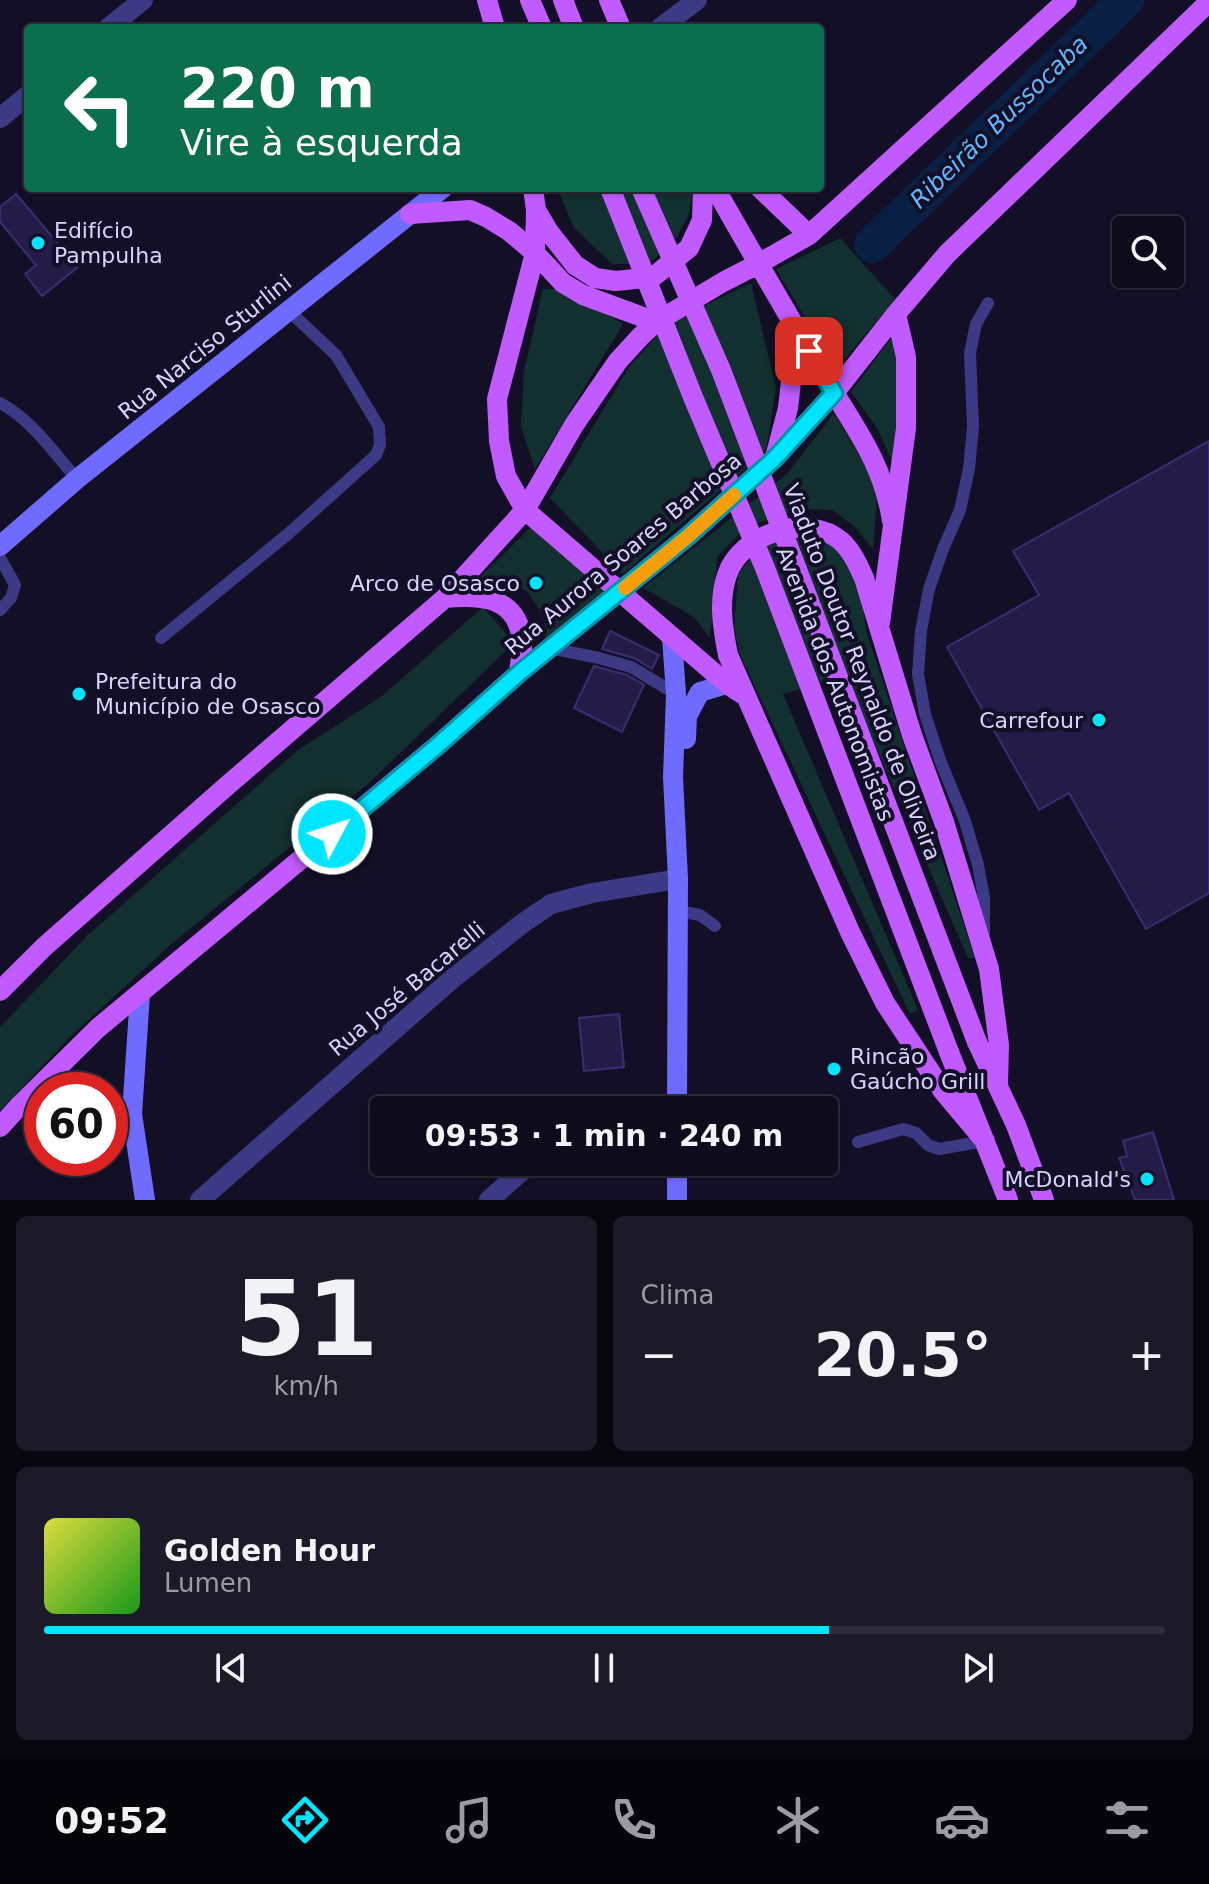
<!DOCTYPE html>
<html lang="pt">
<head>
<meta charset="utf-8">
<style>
  :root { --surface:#0e0b1c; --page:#1c1929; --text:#f1f3f6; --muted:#9b9ba3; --line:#2e2b3b; --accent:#00e5ff }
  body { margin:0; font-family:"DejaVu Sans",sans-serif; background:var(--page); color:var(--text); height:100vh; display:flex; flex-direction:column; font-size:30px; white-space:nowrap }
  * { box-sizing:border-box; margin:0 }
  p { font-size:26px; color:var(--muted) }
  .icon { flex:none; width:44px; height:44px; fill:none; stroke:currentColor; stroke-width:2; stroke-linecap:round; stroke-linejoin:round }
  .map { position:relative; height:1200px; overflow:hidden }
  .panel { display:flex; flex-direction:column; gap:16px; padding:16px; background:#08060f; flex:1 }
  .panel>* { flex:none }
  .banner { position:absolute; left:24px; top:24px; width:800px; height:168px; border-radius:8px; box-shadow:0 2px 6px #0004,0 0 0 2px var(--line); background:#0b6e4f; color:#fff; overflow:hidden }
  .fabs { position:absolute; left:1112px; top:216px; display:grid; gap:16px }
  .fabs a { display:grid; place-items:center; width:72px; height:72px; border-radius:8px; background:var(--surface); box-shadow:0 2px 6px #0004,0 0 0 2px var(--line); font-size:40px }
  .speed { position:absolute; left:24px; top:1072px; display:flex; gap:16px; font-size:40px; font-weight:700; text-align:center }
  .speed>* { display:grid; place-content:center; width:104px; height:104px; border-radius:50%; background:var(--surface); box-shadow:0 2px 6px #0004,0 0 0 2px var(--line); line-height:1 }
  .speed .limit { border:12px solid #d22; background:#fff; color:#111 }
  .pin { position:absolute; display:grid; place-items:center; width:68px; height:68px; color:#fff; margin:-34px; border-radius:16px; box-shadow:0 4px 12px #0006 }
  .me { position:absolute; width:88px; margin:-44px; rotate:50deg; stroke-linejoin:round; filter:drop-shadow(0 0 6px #0008) }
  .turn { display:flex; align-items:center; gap:28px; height:168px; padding:0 24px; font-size:36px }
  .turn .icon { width:104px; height:104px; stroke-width:2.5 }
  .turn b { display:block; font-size:56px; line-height:68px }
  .big { font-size:60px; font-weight:800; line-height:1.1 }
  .panel .card { flex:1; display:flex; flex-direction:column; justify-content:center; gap:12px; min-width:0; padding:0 28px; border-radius:12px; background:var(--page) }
  .panel .dial { align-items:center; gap:0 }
  .dial b { font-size:104px; line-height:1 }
  .song { display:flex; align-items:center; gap:24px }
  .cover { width:96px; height:96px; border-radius:12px; background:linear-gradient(135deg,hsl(60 70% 55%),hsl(120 70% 35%)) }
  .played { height:8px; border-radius:4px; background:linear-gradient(90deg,var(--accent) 70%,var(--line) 70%) }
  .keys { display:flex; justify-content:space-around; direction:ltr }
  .heat { display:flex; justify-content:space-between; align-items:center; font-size:44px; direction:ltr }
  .panel .tiles { flex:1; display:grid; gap:16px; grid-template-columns:1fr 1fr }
  .card:last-child { grid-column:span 2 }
  .trip { position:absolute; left:370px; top:1096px; width:468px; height:80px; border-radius:8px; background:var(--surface); box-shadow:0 2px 6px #0004,0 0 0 2px var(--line); font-weight:800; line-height:80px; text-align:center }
  .tab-bar { display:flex; height:128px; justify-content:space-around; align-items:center; background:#06040b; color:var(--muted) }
  .tab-bar .icon { width:56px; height:56px }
  .tab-bar .selected { color:var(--accent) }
  .tab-bar b { font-size:36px; color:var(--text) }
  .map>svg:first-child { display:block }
</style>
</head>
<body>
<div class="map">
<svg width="1209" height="1200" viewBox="0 0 1209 1200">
  <rect width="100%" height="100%" fill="#130f26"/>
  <path fill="#12302f" d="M557,188H693L689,214L677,237L649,264H612L574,228Z
    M840,238L895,299L836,370L776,269Z
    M751,283L776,388L766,451L623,574L550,498L629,367L668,323Z
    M543,289H561L600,309L623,324L535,469L521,427L524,371Z
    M891,338L900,353L894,466L877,428L851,392Z
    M834,413L878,487L873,549L854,526L832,510L800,509L746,527L717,557L710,638L694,617L643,588L787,474Z
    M531,527L611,591L545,642L544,617L528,592L499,577L475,582Z
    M801,535H825L859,572L866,631L975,958H968L845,676L783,694L918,1010L910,1014L740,655L734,628L738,573L761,547Z
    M483,607L514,643L369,783L176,940L70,1037L0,1111V1027L88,935L298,750L382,696Z"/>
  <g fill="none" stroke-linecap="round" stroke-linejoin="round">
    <path stroke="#0a1f44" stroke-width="36" d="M872,245L1126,0"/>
  </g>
  <path fill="#241b47" stroke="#3b2d73" stroke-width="2" d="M16,194L78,267L42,296L25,274L36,265L0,222V207Z
    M1209,441V893L1146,929L1069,793L1039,810L947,647L1039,595L1013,551Z
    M610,631L659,655L652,669L634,658L602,649Z
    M594,666L627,675L644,685L622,732L574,708Z
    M619,1014L624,1067L584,1071L579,1018Z
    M1153,1132L1174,1200H1135L1119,1158L1127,1156L1123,1141Z"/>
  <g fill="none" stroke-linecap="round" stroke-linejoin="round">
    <path stroke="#3d3a85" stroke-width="12" d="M0,403C32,420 53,452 77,479
      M0,558L15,585L11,598L0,610
      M161,638L288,534L376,455L380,445L379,427L336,355L289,311
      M550,648L599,658L631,667L676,694
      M678,911L700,915L715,926
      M984,934V898L978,865L965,821L940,760L925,714L918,674L921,631L929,589L943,549L960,510L969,469L973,427L970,353L976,324L988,303
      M858,1142L903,1129L916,1133L928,1145L939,1149L985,1141"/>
    <path stroke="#3d3a85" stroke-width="20" d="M108,28L143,0
      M660,28L697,0
      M0,118L28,95
      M200,1200L452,979L523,923L551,904L592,893L678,879
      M489,1200L532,1162"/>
    <path stroke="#6f6bff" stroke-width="20" d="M0,546L77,479L443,188
      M672,637L676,694L673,777L678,879L677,1110
      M686,739L687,716L700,692L727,684
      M140,994L132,1114L145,1200
      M677,1200V1162"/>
    <path stroke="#c25bff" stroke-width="20" d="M487,0L495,28
      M530,0L542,28
      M563,0L574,28
      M609,0L621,28
      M533,188L536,210L549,232L575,265L595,278L616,281L653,277L689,248L702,220L703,188
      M715,188C750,250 786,311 822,373C852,424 883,461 892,521
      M760,188L809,235
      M536,210L535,253L497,399L499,441L506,476L525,510L727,684L742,694
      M410,214L470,210L486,217L509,231L535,253L563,283L583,295L656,322
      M776,454L788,408L797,330
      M445,598C480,595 518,596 522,641C523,651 520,662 519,673
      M880,623L906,428V357L896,314
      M0,991L44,947L229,784L445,598L525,510L574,425L618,361L640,337L656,322L723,282L758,264L809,235L1067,0
      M977,1042L1016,1125L1044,1200
      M949,1052L1008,1200
      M0,1127L20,1105L98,1028L438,745L519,673L687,537L775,458L834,393L896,314L947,254L1209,2
      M985,1141L943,1091L885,1003L850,932L728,655C723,630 718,601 727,575C740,534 807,512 841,541C852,551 858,565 864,578L912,735L944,822L989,969L999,1045L998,1083"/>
    <path stroke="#c25bff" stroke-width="20" d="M610,188L693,397L765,568L949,1052
      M641,188L721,370L977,1042"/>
  </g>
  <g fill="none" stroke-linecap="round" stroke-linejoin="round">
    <defs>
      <path id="route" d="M332,834L438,745L519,673L687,537L775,458L834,393L809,351"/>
    </defs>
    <use href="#route" stroke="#0095a6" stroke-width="20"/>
    <use href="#route" stroke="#00e5ff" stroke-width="14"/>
    <path stroke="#f59e0b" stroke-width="14" d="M625,588L687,537L734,495"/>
  </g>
  <g fill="#00e5ff" stroke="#130f26" stroke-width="3">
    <circle cx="38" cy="243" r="8"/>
    <circle cx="536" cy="583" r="8"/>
    <circle cx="79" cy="694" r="8"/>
    <circle cx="1099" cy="720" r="8"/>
    <circle cx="834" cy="1069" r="8"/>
    <circle cx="1147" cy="1179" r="8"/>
  </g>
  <g text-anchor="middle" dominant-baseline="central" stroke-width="8" stroke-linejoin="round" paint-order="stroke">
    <g font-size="22" fill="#d9d4ff" stroke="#130f26" text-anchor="start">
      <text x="54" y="230">Edifício<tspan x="54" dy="25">Pampulha</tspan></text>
      <text x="520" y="583" text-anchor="end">Arco de Osasco</text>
      <text x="95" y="681">Prefeitura do<tspan x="95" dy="25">Município de Osasco</tspan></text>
      <text x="1083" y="720" text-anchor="end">Carrefour</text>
      <text x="850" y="1056">Rincão<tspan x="850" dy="25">Gaúcho Grill</tspan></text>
      <text x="1131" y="1179" text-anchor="end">McDonald's</text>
    </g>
    <g font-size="22" fill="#d9d4ff" stroke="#130f26">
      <text transform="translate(205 347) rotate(-39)">Rua Narciso Sturlini</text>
      <text transform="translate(623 554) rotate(-40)">Rua Aurora Soares Barbosa</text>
      <text transform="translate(862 672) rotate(69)">Viaduto Doutor Reynaldo de Oliveira</text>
      <text transform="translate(835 684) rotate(69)">Avenida dos Autonomistas</text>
      <text transform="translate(407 989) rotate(-40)">Rua José Bacarelli</text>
    </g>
    <g font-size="24" font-style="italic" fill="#62b6ff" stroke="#130f26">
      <text transform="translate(999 122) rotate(-44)">Ribeirão Bussocaba</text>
    </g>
  </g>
</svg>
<div class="fabs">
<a><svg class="icon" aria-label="search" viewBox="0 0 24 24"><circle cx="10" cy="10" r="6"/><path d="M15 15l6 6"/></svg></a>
</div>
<div class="speed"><div class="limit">60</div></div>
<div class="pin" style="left:809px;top:351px;background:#d93025"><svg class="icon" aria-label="arrive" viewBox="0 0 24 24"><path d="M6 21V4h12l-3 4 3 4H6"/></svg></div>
<svg class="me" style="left:332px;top:834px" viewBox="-20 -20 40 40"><circle r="17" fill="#00e5ff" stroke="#fff" stroke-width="3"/><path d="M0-11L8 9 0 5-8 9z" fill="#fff"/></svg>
<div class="trip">09:53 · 1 min · 240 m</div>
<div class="banner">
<div class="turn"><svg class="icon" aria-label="left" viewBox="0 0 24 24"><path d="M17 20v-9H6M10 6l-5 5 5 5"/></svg><div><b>220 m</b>Vire à esquerda</div></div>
</div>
</div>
<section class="panel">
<div class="tiles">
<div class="card dial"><b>51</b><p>km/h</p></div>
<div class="card"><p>Clima</p>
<div class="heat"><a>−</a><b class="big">20.5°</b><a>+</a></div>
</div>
<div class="card">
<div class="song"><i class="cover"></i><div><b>Golden Hour</b><p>Lumen</p></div></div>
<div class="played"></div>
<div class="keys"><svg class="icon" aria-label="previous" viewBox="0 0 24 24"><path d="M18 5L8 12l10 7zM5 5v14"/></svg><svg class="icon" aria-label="pause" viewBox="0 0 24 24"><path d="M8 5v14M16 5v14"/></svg><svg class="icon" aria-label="next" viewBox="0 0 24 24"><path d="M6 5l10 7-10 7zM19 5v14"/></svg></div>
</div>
</div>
</section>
<nav class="tab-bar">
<b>09:52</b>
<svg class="icon selected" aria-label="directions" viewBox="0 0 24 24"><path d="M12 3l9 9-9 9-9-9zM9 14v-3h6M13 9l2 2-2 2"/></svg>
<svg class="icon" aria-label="music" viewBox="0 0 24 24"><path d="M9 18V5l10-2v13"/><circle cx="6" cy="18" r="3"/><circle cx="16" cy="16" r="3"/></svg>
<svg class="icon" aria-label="phone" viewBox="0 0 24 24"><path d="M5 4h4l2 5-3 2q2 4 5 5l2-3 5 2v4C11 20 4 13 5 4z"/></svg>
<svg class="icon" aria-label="climate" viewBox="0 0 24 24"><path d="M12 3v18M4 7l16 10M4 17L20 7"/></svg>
<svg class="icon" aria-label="car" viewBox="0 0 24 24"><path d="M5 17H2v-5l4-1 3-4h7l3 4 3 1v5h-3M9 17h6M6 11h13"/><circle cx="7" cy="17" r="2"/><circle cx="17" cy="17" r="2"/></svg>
<svg class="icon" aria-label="filters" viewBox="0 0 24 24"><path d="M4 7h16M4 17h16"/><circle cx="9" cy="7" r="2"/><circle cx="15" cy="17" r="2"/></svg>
</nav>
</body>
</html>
